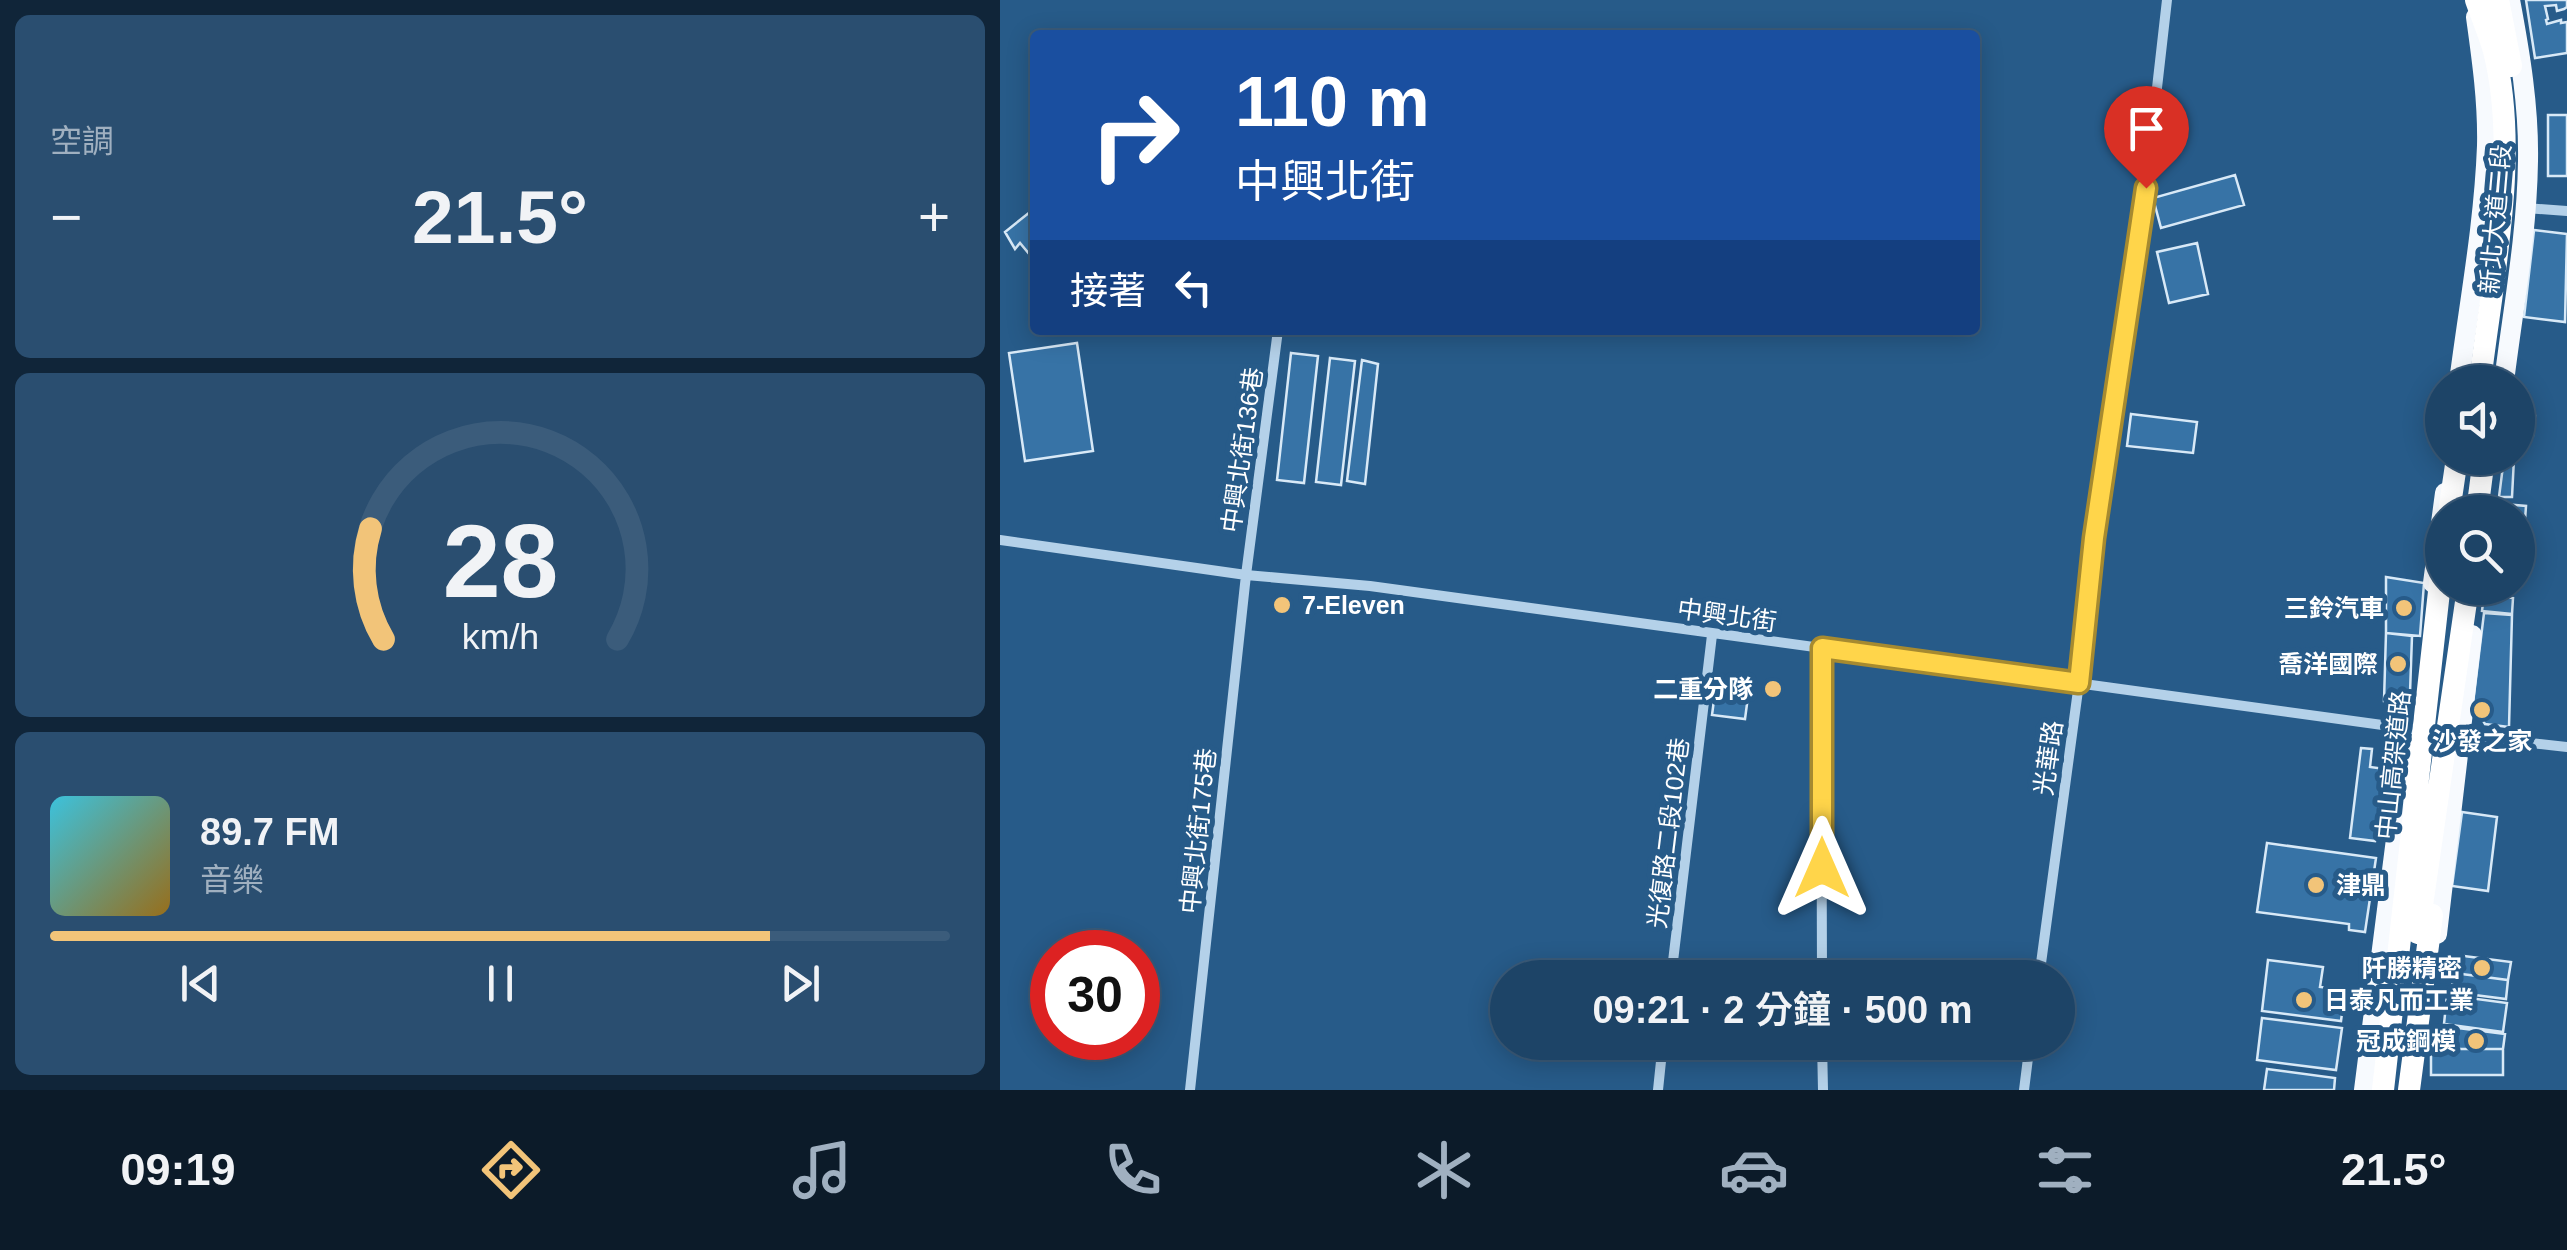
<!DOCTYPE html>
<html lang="zh-TW">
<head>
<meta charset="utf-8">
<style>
  :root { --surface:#1d4467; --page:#2a4e70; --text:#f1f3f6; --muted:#a0b0c0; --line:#3b5c7b; --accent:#f2c479 }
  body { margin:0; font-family:Helvetica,"Noto Sans TC",sans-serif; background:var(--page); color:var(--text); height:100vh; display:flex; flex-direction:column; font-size:38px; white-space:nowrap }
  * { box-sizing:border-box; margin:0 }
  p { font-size:32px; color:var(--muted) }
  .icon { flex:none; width:55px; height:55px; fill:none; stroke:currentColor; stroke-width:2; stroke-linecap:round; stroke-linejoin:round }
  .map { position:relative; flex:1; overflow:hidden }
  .side { display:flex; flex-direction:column; gap:15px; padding:15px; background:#102539; width:1000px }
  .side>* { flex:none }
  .banner { position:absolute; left:30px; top:30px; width:950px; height:305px; border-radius:10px; box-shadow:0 5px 25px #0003,0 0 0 2px var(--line); background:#1a4fa0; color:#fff; overflow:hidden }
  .fabs { position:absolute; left:1425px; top:365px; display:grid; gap:20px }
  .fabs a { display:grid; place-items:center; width:110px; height:110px; border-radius:50%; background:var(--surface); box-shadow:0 5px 25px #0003,0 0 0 2px var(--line); font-size:50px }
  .speed { position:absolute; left:30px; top:930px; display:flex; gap:20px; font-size:50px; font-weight:700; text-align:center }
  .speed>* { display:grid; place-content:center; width:130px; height:130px; border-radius:50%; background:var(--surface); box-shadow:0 5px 25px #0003,0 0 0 2px var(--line); line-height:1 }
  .speed .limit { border:15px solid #d22; background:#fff; color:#111 }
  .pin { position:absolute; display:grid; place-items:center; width:85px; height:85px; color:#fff; margin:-102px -42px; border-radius:50% 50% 50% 0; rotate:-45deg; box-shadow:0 0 10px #0007 }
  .pin .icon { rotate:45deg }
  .me { position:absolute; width:110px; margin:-55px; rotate:0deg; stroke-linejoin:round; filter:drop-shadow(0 0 8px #0008) }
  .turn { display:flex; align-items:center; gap:35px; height:210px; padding:0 40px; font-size:45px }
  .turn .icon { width:130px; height:130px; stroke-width:2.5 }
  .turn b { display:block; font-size:70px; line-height:85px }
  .then { display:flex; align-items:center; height:95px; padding:0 40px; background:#0003; gap:20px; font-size:38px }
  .big { font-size:75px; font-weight:600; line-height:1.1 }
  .side .tile { flex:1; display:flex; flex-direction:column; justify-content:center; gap:15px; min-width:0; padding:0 35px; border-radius:15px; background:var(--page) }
  .side .dial { align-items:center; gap:0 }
  .dial svg { height:260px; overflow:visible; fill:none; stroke:var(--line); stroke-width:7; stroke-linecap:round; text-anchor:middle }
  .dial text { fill:var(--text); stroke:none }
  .song { display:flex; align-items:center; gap:30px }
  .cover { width:120px; height:120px; border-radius:15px; background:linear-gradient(135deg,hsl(190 70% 55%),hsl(40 70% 35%)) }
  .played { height:10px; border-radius:5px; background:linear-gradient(90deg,var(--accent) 80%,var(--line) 80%) }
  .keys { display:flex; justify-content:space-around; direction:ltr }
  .heat { display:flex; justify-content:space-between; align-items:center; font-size:55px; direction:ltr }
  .trip { position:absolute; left:490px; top:960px; width:585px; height:100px; border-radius:50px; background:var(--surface); box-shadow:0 5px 25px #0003,0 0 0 2px var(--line); font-weight:600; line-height:100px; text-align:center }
  .tab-bar { display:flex; height:160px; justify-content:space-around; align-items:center; background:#0c1b29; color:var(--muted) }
  .tab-bar .icon { width:70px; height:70px }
  .tab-bar .on { color:var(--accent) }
  .tab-bar b { font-size:45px; color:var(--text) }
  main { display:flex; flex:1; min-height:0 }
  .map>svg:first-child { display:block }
</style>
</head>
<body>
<main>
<section class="side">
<div class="tile"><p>空調</p>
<div class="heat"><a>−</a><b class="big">21.5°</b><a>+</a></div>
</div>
<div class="tile dial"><svg viewBox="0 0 100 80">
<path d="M14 69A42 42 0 1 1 86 69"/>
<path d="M14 69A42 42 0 0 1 10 35" stroke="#f2c479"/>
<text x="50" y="56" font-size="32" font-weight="700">28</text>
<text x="50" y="72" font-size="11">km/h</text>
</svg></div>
<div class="tile">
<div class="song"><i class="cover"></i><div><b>89.7 FM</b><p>音樂</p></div></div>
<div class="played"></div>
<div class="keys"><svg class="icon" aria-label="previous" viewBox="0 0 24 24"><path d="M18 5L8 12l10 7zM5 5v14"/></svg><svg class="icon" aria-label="pause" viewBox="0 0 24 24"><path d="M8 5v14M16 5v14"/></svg><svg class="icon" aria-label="next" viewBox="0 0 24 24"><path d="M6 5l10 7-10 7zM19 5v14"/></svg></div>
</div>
</section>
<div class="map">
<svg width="1567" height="1090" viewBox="0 0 1567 1090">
  <rect width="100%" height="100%" fill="#275b89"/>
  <path fill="#3773a6" stroke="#d8e9f7" stroke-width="2.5" d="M1526,0H1567V7L1564,9L1557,11L1556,5L1545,6L1548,19L1546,20L1547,24L1561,20V23L1567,22V53L1535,58Z
    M1548,115H1567V176H1548Z
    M1235,175L1244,205L1161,228L1153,198Z
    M35,208V261L20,243L15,249L5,232Z
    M1534,230L1567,234L1565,322L1524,317Z
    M1197,243L1208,294L1169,303L1157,252Z
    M77,343L93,451L25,461L9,353Z
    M291,353L318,356L304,483L277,480Z
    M330,358L355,361L341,485L316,482Z
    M362,360L378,364L365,484L347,481Z
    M1131,414L1197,422L1193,453L1127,446Z
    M1518,415L1535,416L1533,435L1518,433Z
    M1504,458H1514L1512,497H1499Z
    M1492,503L1526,506L1523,549H1518V512H1492Z
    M1386,577L1424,583L1420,636L1386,633Z
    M1486,588H1510L1509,597L1485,595Z
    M1484,595L1513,598L1512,614L1482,611Z
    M1484,613L1512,615L1509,727L1485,724L1473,703Z
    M1386,633L1412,636L1410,693L1399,702L1384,701Z
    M716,685L749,689L745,719L712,715Z
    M1361,748L1372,749L1370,767L1385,769L1375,841L1350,838Z
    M1462,812L1497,817L1488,891L1452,886Z
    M1267,843L1376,858L1365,932L1349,930V924L1257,912Z
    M1456,955L1511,962L1508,980L1454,973Z
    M1268,960L1323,967L1320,987L1345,990L1341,1021L1262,1011Z
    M1454,973L1508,980L1506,999L1451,992Z
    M1447,995L1507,1003L1503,1032L1444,1024Z
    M1262,1018L1342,1028L1336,1070L1257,1060Z
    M1450,1027L1505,1034L1503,1049H1448Z
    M1431,1049H1503V1075H1431Z
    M1267,1069L1335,1078L1334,1090H1264Z"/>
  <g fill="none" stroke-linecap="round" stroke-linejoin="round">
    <path stroke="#b4d1e9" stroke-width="10" d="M1526,208L1567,211
      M0,540L246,575L370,586L1426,731
      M821,648L822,978
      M1458,735L1567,747
      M671,978L712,635
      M1039,978L1079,683L1095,538L1139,246L1167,0
      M822,1042L823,1090
      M190,1090L246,575L278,330
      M658,1090L663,1042
      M1024,1090L1030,1042"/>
    <path stroke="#f7fafe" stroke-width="20" d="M1459,382C1469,304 1484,225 1487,146C1488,103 1482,60 1476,17
      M1504,382C1513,309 1527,235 1528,161C1529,107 1520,53 1510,0
      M1433,583L1445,493
      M1437,934L1472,635
      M1364,1090L1402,792L1412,751"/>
    <path stroke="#fff" stroke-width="22" d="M1476,0C1482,17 1489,34 1494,51C1520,154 1492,279 1480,382
      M1498,0L1511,66
      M1449,512L1457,458
      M1477,512L1484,458
      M1418,933L1468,588
      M1383,1090L1442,565
      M1409,1090L1432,915"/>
  </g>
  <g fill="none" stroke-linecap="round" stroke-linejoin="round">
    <defs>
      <path id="route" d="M822,868V648L1079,683L1094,538L1146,188"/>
    </defs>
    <use href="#route" stroke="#a68a30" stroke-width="25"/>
    <use href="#route" stroke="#ffd54a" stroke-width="18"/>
  </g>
  <g fill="#f2c479" stroke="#275b89" stroke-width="4">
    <circle cx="282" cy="605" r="10"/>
    <circle cx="1404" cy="608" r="10"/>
    <circle cx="1398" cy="664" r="10"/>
    <circle cx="773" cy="689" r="10"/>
    <circle cx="1482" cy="710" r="10"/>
    <circle cx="1316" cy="885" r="10"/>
    <circle cx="1482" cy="968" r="10"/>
    <circle cx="1304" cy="1000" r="10"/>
    <circle cx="1476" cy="1041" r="10"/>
  </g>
  <g text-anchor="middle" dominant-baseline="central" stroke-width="10" stroke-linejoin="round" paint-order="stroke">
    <g font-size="25" fill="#fff" stroke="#275b89">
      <text transform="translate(1495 219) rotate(-85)">新北大道二段</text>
      <text transform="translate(242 450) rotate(-82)">中興北街136巷</text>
      <text transform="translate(727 615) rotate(8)">中興北街</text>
      <text transform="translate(1048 758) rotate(-82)">光華路</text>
      <text transform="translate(1393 765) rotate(-84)">中山高架道路</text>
      <text transform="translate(198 831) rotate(-84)">中興北街175巷</text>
      <text transform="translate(668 833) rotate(-83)">光復路二段102巷</text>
    </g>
    <g font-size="25" font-weight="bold" fill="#fff" stroke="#275b89" text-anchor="end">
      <text x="302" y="605" text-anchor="start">7-Eleven</text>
      <text x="1384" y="608">三鈴汽車</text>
      <text x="1378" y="664">喬洋國際</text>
      <text x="753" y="689">二重分隊</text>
      <text x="1482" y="741" text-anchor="middle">沙發之家</text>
      <text x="1336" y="885" text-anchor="start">津鼎</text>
      <text x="1462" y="968">阡勝精密</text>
      <text x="1324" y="1000" text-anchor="start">日泰凡而工業</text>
      <text x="1456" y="1041">冠成鋼模</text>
    </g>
  </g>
</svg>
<div class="fabs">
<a><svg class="icon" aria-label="sound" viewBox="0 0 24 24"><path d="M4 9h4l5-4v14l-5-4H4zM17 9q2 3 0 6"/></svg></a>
<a><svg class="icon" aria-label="search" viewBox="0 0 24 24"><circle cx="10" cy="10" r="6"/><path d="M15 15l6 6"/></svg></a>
</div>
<div class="speed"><div class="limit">30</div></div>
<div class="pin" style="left:1146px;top:188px;background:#d93025"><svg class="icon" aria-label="arrive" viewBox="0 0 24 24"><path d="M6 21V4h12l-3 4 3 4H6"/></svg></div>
<svg class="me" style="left:822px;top:868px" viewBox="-20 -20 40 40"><path d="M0-17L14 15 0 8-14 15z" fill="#ffd54a" stroke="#fff" stroke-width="4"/></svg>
<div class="trip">09:21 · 2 分鐘 · 500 m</div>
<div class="banner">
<div class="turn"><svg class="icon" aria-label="right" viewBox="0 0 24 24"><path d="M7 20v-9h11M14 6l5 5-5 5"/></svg><div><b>110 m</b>中興北街</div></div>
<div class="then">接著<svg class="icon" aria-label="left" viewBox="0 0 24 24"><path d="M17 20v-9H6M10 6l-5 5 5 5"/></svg></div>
</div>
</div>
</main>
<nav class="tab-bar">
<b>09:19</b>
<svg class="icon on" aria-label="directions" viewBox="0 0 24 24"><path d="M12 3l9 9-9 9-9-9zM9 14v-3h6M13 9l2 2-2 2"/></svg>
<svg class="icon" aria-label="music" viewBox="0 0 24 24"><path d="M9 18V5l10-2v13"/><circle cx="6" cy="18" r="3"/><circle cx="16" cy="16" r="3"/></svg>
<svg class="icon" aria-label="phone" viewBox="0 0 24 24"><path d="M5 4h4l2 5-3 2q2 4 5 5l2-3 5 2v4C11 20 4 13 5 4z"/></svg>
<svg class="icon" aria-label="climate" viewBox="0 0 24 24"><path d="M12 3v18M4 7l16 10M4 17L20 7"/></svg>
<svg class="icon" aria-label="car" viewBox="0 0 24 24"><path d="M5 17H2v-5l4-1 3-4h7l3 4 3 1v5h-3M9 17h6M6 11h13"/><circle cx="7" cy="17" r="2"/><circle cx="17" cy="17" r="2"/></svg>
<svg class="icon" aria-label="filters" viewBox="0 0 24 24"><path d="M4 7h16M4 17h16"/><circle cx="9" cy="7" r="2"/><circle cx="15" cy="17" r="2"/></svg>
<b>21.5°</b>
</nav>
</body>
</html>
